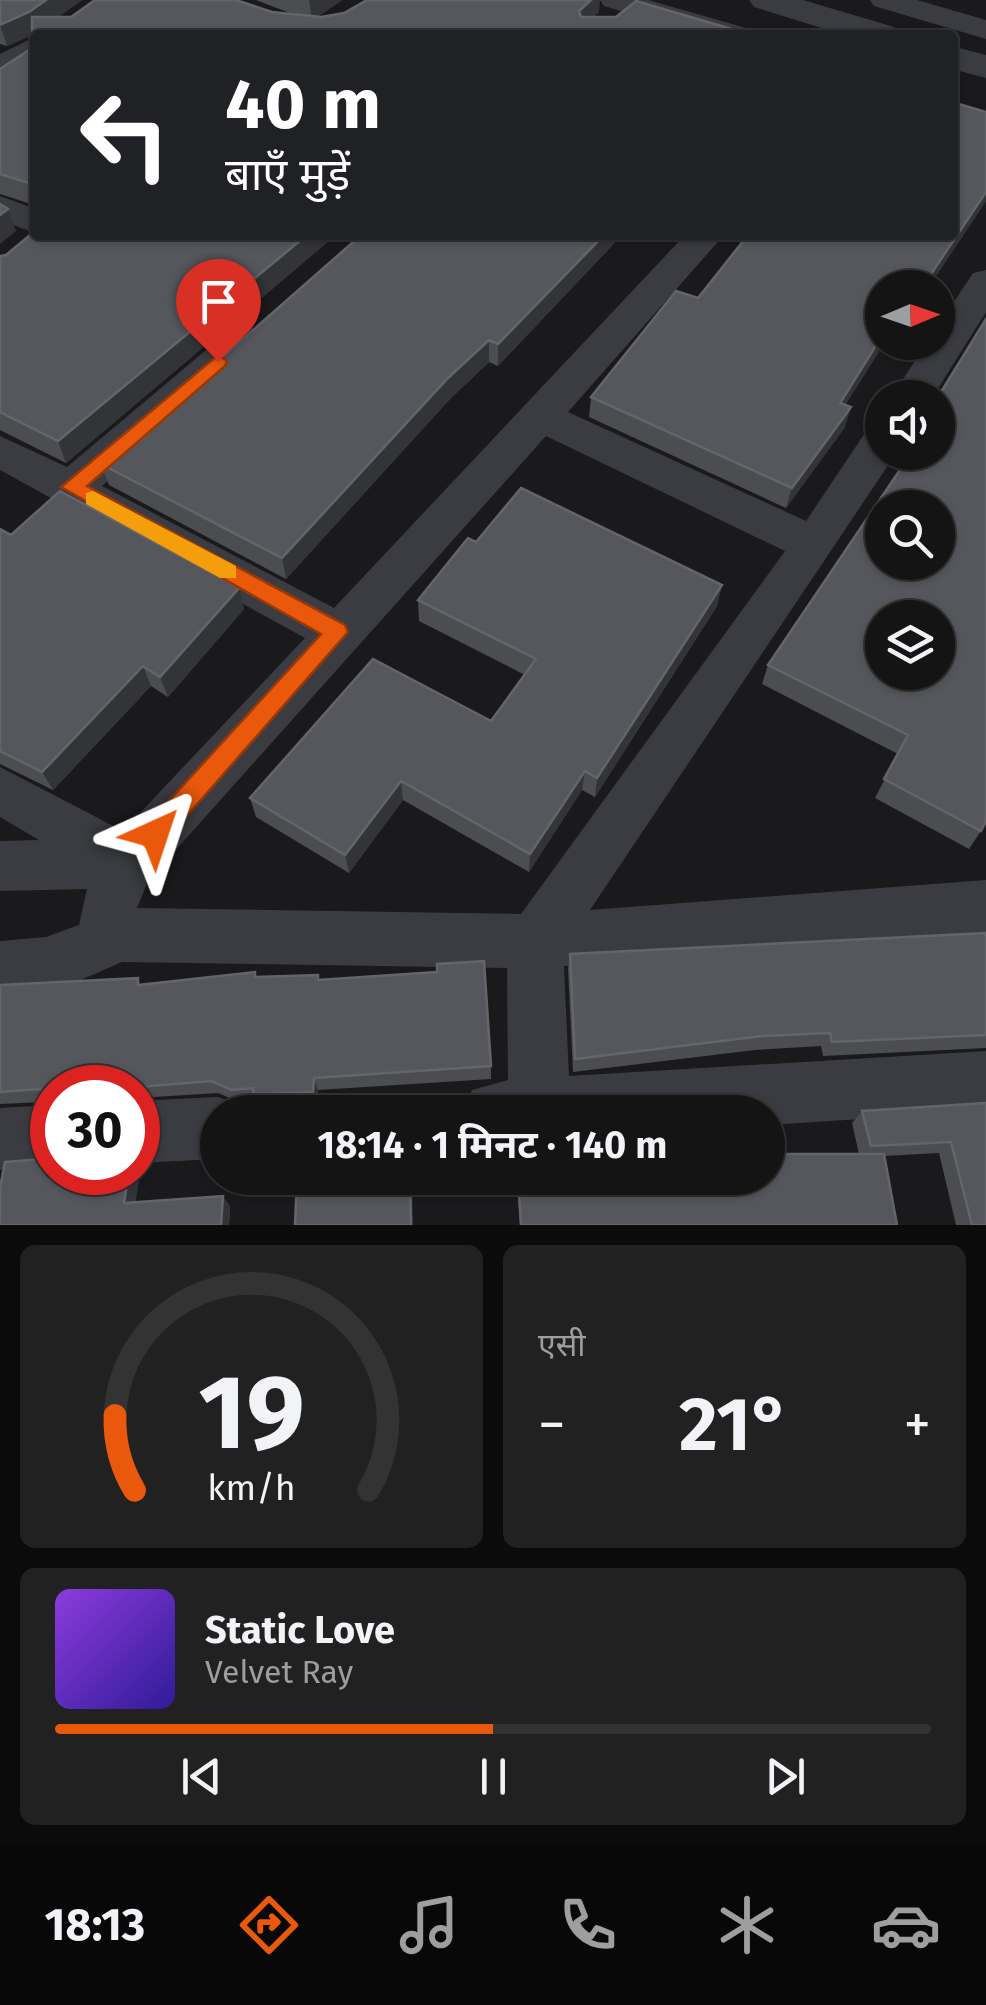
<!DOCTYPE html>
<html lang="hi">
<head>
<meta charset="utf-8">
<style>
  :root { --surface:#141415; --page:#212122; --text:#f1f3f6; --muted:#9d9ea0; --line:#333334; --accent:#ea580c }
  body { margin:0; font-family:"Fira Sans","Noto Sans Devanagari",sans-serif; background:var(--page); color:var(--text); height:100vh; display:flex; flex-direction:column; font-size:38px; white-space:nowrap }
  * { box-sizing:border-box; margin:0 }
  p { font-size:32px; color:var(--muted) }
  .icon { flex:none; width:55px; height:55px; fill:none; stroke:currentColor; stroke-width:2; stroke-linecap:round; stroke-linejoin:round }
  .map { position:relative; height:1225px; overflow:hidden }
  .details { display:flex; flex-direction:column; gap:20px; padding:20px; background:#0b0b0c; flex:1 }
  .details>* { flex:none }
  .guide { position:absolute; left:30px; top:30px; width:928px; height:210px; border-radius:10px; box-shadow:0 2px 8px #0004,0 0 0 2px var(--line); background:#202124; color:#fff; overflow:hidden }
  .needle { width:65px; rotate:88deg }
  .tools { position:absolute; left:865px; top:270px; display:grid; gap:20px }
  .tools a { display:grid; place-items:center; width:90px; height:90px; border-radius:50%; background:var(--surface); box-shadow:0 2px 8px #0004,0 0 0 2px var(--line); font-size:50px }
  .speed { position:absolute; left:30px; top:1065px; display:flex; gap:20px; font-size:50px; font-weight:700; text-align:center }
  .speed>* { display:grid; place-content:center; width:130px; height:130px; border-radius:50%; background:var(--surface); box-shadow:0 2px 8px #0004,0 0 0 2px var(--line); line-height:1 }
  .speed .limit { border:15px solid #d22; background:#fff; color:#111 }
  .pin { position:absolute; display:grid; place-items:center; width:85px; height:85px; color:#fff; margin:-102px -42px; border-radius:50% 50% 50% 0; rotate:-45deg; box-shadow:0 0 10px #0007 }
  .pin .icon { rotate:45deg }
  .me { position:absolute; width:110px; margin:-55px; rotate:42deg; stroke-linejoin:round; filter:drop-shadow(0 0 8px #0008) }
  .turn { display:flex; align-items:center; gap:35px; height:210px; padding:0 30px; font-size:45px }
  .turn .icon { width:130px; height:130px; stroke-width:2.5 }
  .turn b { display:block; font-size:70px; line-height:85px }
  .big { font-size:75px; font-weight:700; line-height:1.1 }
  .details .widget { flex:1; display:flex; flex-direction:column; justify-content:center; gap:15px; min-width:0; padding:0 35px; border-radius:15px; background:var(--page) }
  .details .dial { align-items:center; gap:0 }
  .dial svg { height:260px; overflow:visible; fill:none; stroke:var(--line); stroke-width:7; stroke-linecap:round; text-anchor:middle }
  .dial text { fill:var(--text); stroke:none }
  .song { display:flex; align-items:center; gap:30px }
  .cover { width:120px; height:120px; border-radius:15px; background:linear-gradient(135deg,hsl(270 70% 55%),hsl(250 70% 35%)) }
  .played { height:10px; border-radius:5px; background:linear-gradient(90deg,var(--accent) 50%,var(--line) 50%) }
  .keys { display:flex; justify-content:space-around; direction:ltr }
  .heat { display:flex; justify-content:space-between; align-items:center; font-size:55px; direction:ltr }
  .details .tiles { flex:1; display:grid; gap:20px; grid-template-columns:1fr 1fr }
  .widget:last-child { grid-column:span 2 }
  .trip { position:absolute; left:200px; top:1095px; width:585px; height:100px; border-radius:50px; background:var(--surface); box-shadow:0 2px 8px #0004,0 0 0 2px var(--line); font-weight:700; line-height:100px; text-align:center }
  .tab-bar { display:flex; height:160px; justify-content:space-around; align-items:center; background:#080808; color:var(--muted) }
  .tab-bar .icon { width:70px; height:70px }
  .tab-bar .active { color:var(--accent) }
  .tab-bar b { font-size:45px; color:var(--text) }
  .map>svg:first-child { display:block }
</style>
</head>
<body>
<div class="map">
<svg width="986" height="1225" viewBox="0 0 986 1225">
  <rect width="100%" height="100%" fill="#1a1a1c"/>
  <g fill="none" stroke-linecap="round" stroke-linejoin="round">
    <path fill="#3b3c41" fill-rule="evenodd" d="M600,0H648L746,28L750,35H702L604,6Z
      M870,0H917L986,20V39L874,6Z
      M35,37V59L0,77V54Z
      M0,196L35,209V233L0,220Z
      M685,235H724L568,412L806,521L867,430L882,426V452H897L590,910L986,880V932L564,966L569,1076L986,1051V1111L768,1125V1112H463L472,1090L508,1080L507,968L122,962L60,989L0,997V941L46,937L79,925L87,889L0,891V841L39,840L0,817V767L123,831L305,638L0,470V436L67,467L230,330L244,326L258,330L264,339L258,348L102,486L334,608ZM546,436L785,551L521,914L137,908L148,881Z
      M986,270V312L932,398H891L927,342H938V326L973,273Z
      M218,1097L240,1106L243,1112H218V1159L138,1163V1101Z
      M52,1105V1167L0,1170V1108Z"/>
    <path fill="#3b3c41" fill-rule="evenodd" d="M749,0H803L894,27L899,35H844L754,7Z
      M952,46L986,55V78L952,69Z"/>
  </g>
  <path fill="#4b4d51" d="M0,0H82L58,17L272,12L295,15L256,0H342L317,17L599,12L593,17L752,35H35V220L31,204L0,194V69L35,46L32,35L7,46L0,44Z
    M986,112V201L928,288H882V342H885L845,405V427L786,508L589,417L591,397L698,298Z
    M35,235H336L66,463L0,430V256L6,255Z
    M361,235H622L498,366L489,362L449,400L286,579L109,485L101,464Z
    M986,319L981,831L969,849L875,798L898,754L762,684L768,665L938,452V398Z
    M0,529L11,535L244,609L168,697L151,686L53,790L0,764Z
    M476,542L722,585L717,606L595,797L582,790L529,872L403,800L349,873L256,817L250,798L491,721L525,675L419,621L418,600Z
    M986,933V1048L823,1056L821,1046L755,1050L573,1072L568,969L570,954Z
    M258,977L320,980L491,1066V1079L318,1090V1103L259,1106L256,1100L239,1102L218,1093L138,1098V1088H52L138,1172V1163L141,1167L135,1203L230,1206L229,1225H0L43,1159L44,1102L0,1104V985L142,984Z
    M986,1103V1225H956L939,1153L884,1156L897,1225H520L517,1178H768L777,1154H859L852,1123L862,1111Z"/>
  <path fill="#333437" d="M46,0H82L35,33L7,46L0,25Z
    M309,0H342L312,21Z
    M591,0H600L599,12L577,32L579,11Z
    M986,192V201L928,288L923,286Z
    M8,209L16,231L0,244V215Z
    M307,235H336L66,463L58,441Z
    M604,235H622L498,366V344Z
    M882,336V342H885L834,423L840,403Z
    M489,340V362L449,400L286,579L282,558L448,378Z
    M851,407L845,427L786,508L792,488Z
    M722,585L717,606L595,797L597,778Z
    M239,588L244,609L168,697L160,677Z
    M143,666L151,686L53,790L42,772Z
    M585,771L582,790L529,872L530,854Z
    M401,781L403,800L349,873L345,855Z
    M314,1078L318,1090V1103L313,1092Z
    M138,1163L141,1167L134,1213L124,1203L129,1172H138Z
    M410,1178H412L413,1225H411Z
    M223,1196L230,1206L229,1225H221Z"/>
  <path fill="#56575c" stroke="#64656b" stroke-width="2.5" fill-rule="evenodd" d="M0,0H46L29,12L0,25Z
    M95,0H236L272,12L321,17L344,13L367,0H591L579,11L581,17H616L636,1L752,35H35V39L32,38V17H71Z
    M35,46V210L31,209L29,183L0,174V69Z
    M952,102L986,112V192L923,286L928,288H882V336L840,403L851,407L792,488L591,397L676,291L698,298L748,235H952Z
    M0,204L8,209L0,215Z
    M35,231V235H307L58,441L0,412V256L6,255Z
    M361,235H604L498,344L489,340L448,378L282,558L101,464Z
    M986,319V821L981,831L884,779L908,735L768,665L912,452H938V415L947,401L938,397ZM882,508H938V562H882ZM882,618H938V672H882Z
    M521,488L722,585L597,778L585,771L530,854L401,781L345,855L250,798L373,659L491,721L536,659L418,600L468,538L476,542Z
    M60,491L239,588L160,677L143,666L42,772L0,751V529L11,535Z
    M986,933V1035L832,1042L830,1033L762,1036L575,1059L570,954Z
    M484,961L491,1066L314,1078L313,1092L253,1094V1088L232,1090L211,1081L126,1088H52V1172H129L124,1203L223,1196L221,1225H0V1188L5,1162L43,1159L44,1093L40,1089L0,1092V985L138,978V985L255,972V977L318,975V980L437,972V964Z
    M986,1103V1225H972L951,1142L871,1146L862,1111Z
    M768,1150H776L777,1154H884L897,1225H521L518,1178H768Z
    M297,1178H410L411,1225H295Z"/>
  <path fill="#ea580c" stroke="#983908" stroke-width="2.5" d="M218,355L227,361L225,366L87,486L345,625L348,632L164,842L155,845L146,842L142,834L146,826L321,634L61,487Z"/>
  <path fill="#f59e0b" d="M93,491L236,566V578H220L86,504V493Z"/>
</svg>
<div class="tools">
<a><svg class="needle" viewBox="-14 -14 28 28"><path d="M0-13l5 13h-10z" fill="#e53935"/><path d="M0 13l5-13h-10z" fill="#9d9ea0"/></svg></a>
<a><svg class="icon" aria-label="sound" viewBox="0 0 24 24"><path d="M4 9h4l5-4v14l-5-4H4zM17 9q2 3 0 6"/></svg></a>
<a><svg class="icon" aria-label="search" viewBox="0 0 24 24"><circle cx="10" cy="10" r="6"/><path d="M15 15l6 6"/></svg></a>
<a><svg class="icon" aria-label="layers" viewBox="0 0 24 24"><path d="M12 4l9 5-9 5-9-5zM3 14l9 5 9-5"/></svg></a>
</div>
<div class="speed"><div class="limit">30</div></div>
<div class="pin" style="left:218px;top:361px;background:#d93025"><svg class="icon" aria-label="arrive" viewBox="0 0 24 24"><path d="M6 21V4h12l-3 4 3 4H6"/></svg></div>
<svg class="me" style="left:155px;top:834px" viewBox="-20 -20 40 40"><path d="M0-17L14 15 0 8-14 15z" fill="#ea580c" stroke="#fff" stroke-width="4"/></svg>
<div class="trip">18:14 · 1 मिनट · 140 m</div>
<div class="guide">
<div class="turn"><svg class="icon" aria-label="left" viewBox="0 0 24 24"><path d="M17 20v-9H6M10 6l-5 5 5 5"/></svg><div><b>40 m</b>बाएँ मुड़ें</div></div>
</div>
</div>
<section class="details">
<div class="tiles">
<div class="widget dial"><svg viewBox="0 0 100 80">
<path d="M14 69A42 42 0 1 1 86 69"/>
<path d="M14 69A42 42 0 0 1 8 46" stroke="#ea580c"/>
<text x="50" y="56" font-size="32" font-weight="700">19</text>
<text x="50" y="72" font-size="11">km/h</text>
</svg></div>
<div class="widget"><p>एसी</p>
<div class="heat"><a>−</a><b class="big">21°</b><a>+</a></div>
</div>
<div class="widget">
<div class="song"><i class="cover"></i><div><b>Static Love</b><p>Velvet Ray</p></div></div>
<div class="played"></div>
<div class="keys"><svg class="icon" aria-label="previous" viewBox="0 0 24 24"><path d="M18 5L8 12l10 7zM5 5v14"/></svg><svg class="icon" aria-label="pause" viewBox="0 0 24 24"><path d="M8 5v14M16 5v14"/></svg><svg class="icon" aria-label="next" viewBox="0 0 24 24"><path d="M6 5l10 7-10 7zM19 5v14"/></svg></div>
</div>
</div>
</section>
<nav class="tab-bar">
<b>18:13</b>
<svg class="icon active" aria-label="directions" viewBox="0 0 24 24"><path d="M12 3l9 9-9 9-9-9zM9 14v-3h6M13 9l2 2-2 2"/></svg>
<svg class="icon" aria-label="music" viewBox="0 0 24 24"><path d="M9 18V5l10-2v13"/><circle cx="6" cy="18" r="3"/><circle cx="16" cy="16" r="3"/></svg>
<svg class="icon" aria-label="phone" viewBox="0 0 24 24"><path d="M5 4h4l2 5-3 2q2 4 5 5l2-3 5 2v4C11 20 4 13 5 4z"/></svg>
<svg class="icon" aria-label="climate" viewBox="0 0 24 24"><path d="M12 3v18M4 7l16 10M4 17L20 7"/></svg>
<svg class="icon" aria-label="car" viewBox="0 0 24 24"><path d="M5 17H2v-5l4-1 3-4h7l3 4 3 1v5h-3M9 17h6M6 11h13"/><circle cx="7" cy="17" r="2"/><circle cx="17" cy="17" r="2"/></svg>
</nav>
</body>
</html>
